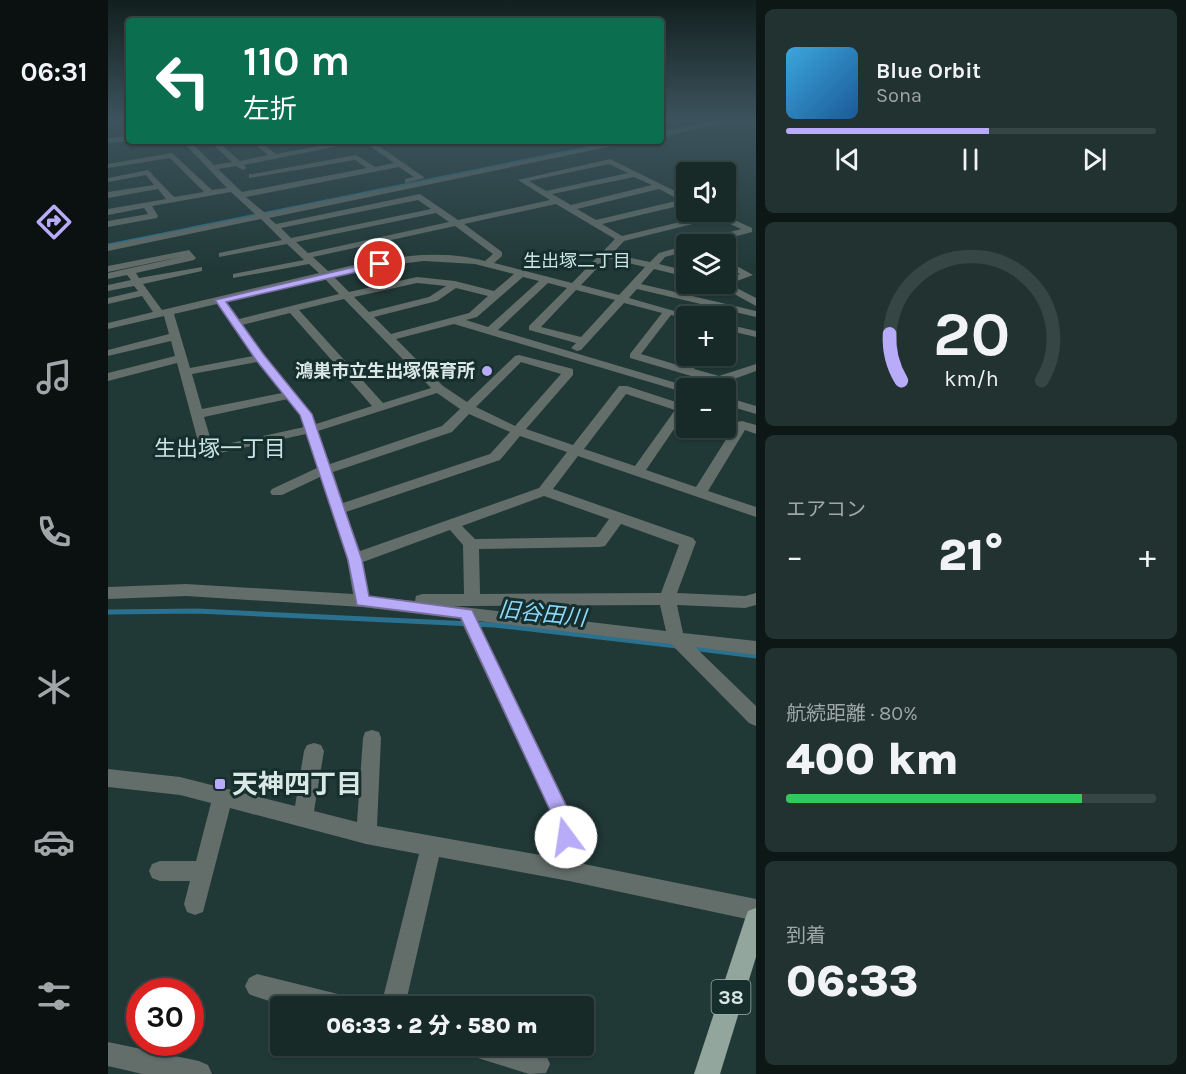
<!DOCTYPE html>
<html lang="ja">
<head>
<meta charset="utf-8">
<style>
  :root { --surface:#182a28; --page:#213230; --text:#f1f3f6; --muted:#9fa7a8; --line:#364645; --accent:#b8abf7 }
  body { margin:0; font-family:Karla,"Noto Sans JP",sans-serif; background:var(--page); color:var(--text); height:100vh; display:flex; flex-direction:column; font-size:22px; white-space:nowrap }
  * { box-sizing:border-box; margin:0 }
  p { font-size:20px; color:var(--muted) }
  .icon { flex:none; width:33px; height:33px; fill:none; stroke:currentColor; stroke-width:2; stroke-linecap:round; stroke-linejoin:round }
  .map { position:relative; flex:1; overflow:hidden }
  .details { display:flex; flex-direction:column; gap:9px; padding:9px; background:#0d1716; width:430px }
  .details>* { flex:none }
  .top-card { position:absolute; left:18px; top:18px; width:538px; height:126px; border-radius:6px; box-shadow:0 2px 4px #0004,0 0 0 2px var(--line); background:#0b6e4f; color:#fff; overflow:hidden }
  .controls { position:absolute; left:568px; top:162px; display:grid; gap:12px }
  .controls a { display:grid; place-items:center; width:60px; height:60px; border-radius:6px; background:var(--surface); box-shadow:0 2px 4px #0004,0 0 0 2px var(--line); font-size:30px }
  .speed { position:absolute; left:18px; top:978px; display:flex; gap:12px; font-size:30px; font-weight:700; text-align:center }
  .speed>* { display:grid; place-content:center; width:78px; height:78px; border-radius:50%; background:var(--surface); box-shadow:0 2px 4px #0004,0 0 0 2px var(--line); line-height:1 }
  .speed .limit { border:9px solid #d22; background:#fff; color:#111 }
  .pin { position:absolute; display:grid; place-items:center; width:51px; height:51px; color:#fff; margin:-26px; border:3px solid #fff; border-radius:50%; box-shadow:0 2px 6px #0007 }
  .me { position:absolute; width:66px; margin:-33px; rotate:346deg; stroke-linejoin:round; filter:drop-shadow(0 0 4px #0008) }
  .turn { display:flex; align-items:center; gap:21px; height:126px; padding:0 18px; font-size:27px }
  .turn .icon { width:78px; height:78px; stroke-width:2.5 }
  .turn b { display:block; font-size:42px; line-height:51px }
  .big { font-size:45px; font-weight:800; line-height:1.1 }
  .details .tile { flex:1; display:flex; flex-direction:column; justify-content:center; gap:9px; min-width:0; padding:0 21px; border-radius:9px; background:var(--page) }
  .details .dial { align-items:center; gap:0 }
  .dial svg { height:156px; overflow:visible; fill:none; stroke:var(--line); stroke-width:7; stroke-linecap:round; text-anchor:middle }
  .dial text { fill:var(--text); stroke:none }
  .song { display:flex; align-items:center; gap:18px }
  .cover { width:72px; height:72px; border-radius:9px; background:linear-gradient(135deg,hsl(200 70% 55%),hsl(210 70% 35%)) }
  .played { height:6px; border-radius:3px; background:linear-gradient(90deg,var(--accent) 55%,var(--line) 55%) }
  .keys { display:flex; justify-content:space-around; direction:ltr }
  .heat { display:flex; justify-content:space-between; align-items:center; font-size:33px; direction:ltr }
  .charge { height:9px; border-radius:4px; background:linear-gradient(90deg,#34c759 80%,var(--line) 0) }
  .trip { position:absolute; left:162px; top:996px; width:324px; height:60px; border-radius:6px; background:var(--surface); box-shadow:0 2px 4px #0004,0 0 0 2px var(--line); font-weight:800; line-height:60px; text-align:center }
  main { display:flex; flex:1; min-height:0 }
  .menu { display:flex; flex-direction:column; width:108px; justify-content:space-around; align-items:center; background:#0a1110; color:var(--muted) }
  .menu .icon { width:42px; height:42px }
  .menu .selected { color:var(--accent) }
  .menu b { font-size:27px; color:var(--text) }
  .map>svg:first-child { display:block }
</style>
</head>
<body>
<main>
<nav class="menu">
<b>06:31</b>
<svg class="icon selected" aria-label="directions" viewBox="0 0 24 24"><path d="M12 3l9 9-9 9-9-9zM9 14v-3h6M13 9l2 2-2 2"/></svg>
<svg class="icon" aria-label="music" viewBox="0 0 24 24"><path d="M9 18V5l10-2v13"/><circle cx="6" cy="18" r="3"/><circle cx="16" cy="16" r="3"/></svg>
<svg class="icon" aria-label="phone" viewBox="0 0 24 24"><path d="M5 4h4l2 5-3 2q2 4 5 5l2-3 5 2v4C11 20 4 13 5 4z"/></svg>
<svg class="icon" aria-label="climate" viewBox="0 0 24 24"><path d="M12 3v18M4 7l16 10M4 17L20 7"/></svg>
<svg class="icon" aria-label="car" viewBox="0 0 24 24"><path d="M5 17H2v-5l4-1 3-4h7l3 4 3 1v5h-3M9 17h6M6 11h13"/><circle cx="7" cy="17" r="2"/><circle cx="17" cy="17" r="2"/></svg>
<svg class="icon" aria-label="filters" viewBox="0 0 24 24"><path d="M4 7h16M4 17h16"/><circle cx="9" cy="7" r="2"/><circle cx="15" cy="17" r="2"/></svg>
</nav>
<div class="map">
<svg width="648" height="1074" viewBox="0 0 648 1074">
  <rect width="100%" height="100%" fill="#203836"/>
  <g fill="none" stroke-linecap="round" stroke-linejoin="round">
    <path stroke="#2a718f" stroke-width="2" d="M554,132L612,120
      M0,139L21,137
      M82,228L510,141"/>
    <path stroke="#2a718f" stroke-width="3" d="M0,245L90,227"/>
    <path stroke="#2a718f" stroke-width="5" d="M0,612L89,611L386,625L569,646
      M583,648L648,656"/>
    <path fill="#636d69" fill-rule="evenodd" d="M614,120H628L554,137V133Z
      M21,137L22,141L0,143V139Z
      M74,141H82L106,165L124,162L101,141H109L132,161L160,155L142,141H151L168,154L239,141H255L136,165L139,168L135,170L128,166L110,169L134,192L259,168L247,160L141,178V174H144L248,155L267,167L286,163L255,141H264L317,178L297,183V179L306,177L291,167L138,197L157,213L513,141H528L161,218L168,224L312,194L350,220L442,200L410,180L502,159L579,197V204L494,224L514,236L601,215L599,212H609L644,228V232L599,244H586L587,242L633,229L609,218L516,241L504,254L542,262L551,253L579,245V251L557,257L551,264L579,271V277L546,269L533,284L648,311V317L529,289L521,298L584,316H579V319L563,315L533,354L576,367L584,356H595L586,369L611,376L648,364V371L615,383H607L522,358V354L554,313L516,303L473,350L469,351L463,348L468,343L421,330V326L459,288L440,283L390,330L585,388H579V393L575,392L346,324L288,339L335,386L359,402L407,356L411,355L465,369V375L418,429L465,445L511,386H519L571,403L579,397V410L538,470L588,487L629,422L634,421L648,425V434L637,430L600,491L648,507V517L470,456L445,489L585,538L588,542L569,593L637,596L648,593V605L637,608L569,605L575,633L648,641V655L587,647L648,706V726L641,723L563,644L370,621L466,820L471,863L648,899V921L461,881L331,857L297,1006H273L311,854L258,844L122,808L95,912L87,915L79,912L76,904L82,881H52L44,878L41,871L44,864L52,861H88L103,803L72,795L0,787V769L72,777L187,806L196,751L199,745L206,743L213,745L216,751L206,811L249,822L255,738L257,732L264,730L271,732L273,738L269,826L449,858L446,820L352,619L254,607L78,596L0,599V587L78,584L245,594L239,559L212,477L174,495H164L162,492L164,489L209,468L198,434L103,455L92,449L69,363L0,381V373L67,356L63,341L0,356V350L61,334L56,316L0,329V323L45,312L34,296L0,304V298L30,291L26,286L0,291V285L23,280L19,275L0,279V273L77,256L0,272V266L81,250L88,258L86,260L28,273L31,278L94,267V271L35,284L54,310L211,273L201,264L125,278V274L196,260L179,244L111,257V253L174,240L153,219L0,251V245L148,215L123,192L44,206L50,216L49,218L0,227V221L40,214L36,208L0,215V209L58,199L50,189L0,198V192L46,185L38,175L0,182V178L40,170L66,197L96,192L62,158L0,168V164L64,153L104,190L119,188ZM501,164L520,173L438,191L421,181ZM526,177L544,185L463,205L444,194ZM551,189L572,200L488,220L469,209ZM310,200L323,209L183,238L173,228ZM448,204L507,239L464,283L386,263L394,256V252L356,224ZM328,213L341,222L200,253L188,242ZM347,226L385,254L377,261C326,247 270,259 220,271L205,257ZM499,258L537,267L511,295L473,285ZM316,261L367,264L406,274L386,291L347,281L309,277L241,292L225,276L265,267ZM415,277L431,281L380,327L358,320L369,317ZM216,278L231,294L131,319L119,302ZM309,283L338,286L321,297L261,312L246,297ZM348,288L380,296L361,313L283,334L266,317L329,301ZM468,290L507,300L473,337L433,327ZM236,299L323,388L275,403L191,310ZM109,304L145,356L82,368L66,314ZM182,313L264,406L208,424L202,411L156,356L134,325ZM149,362L174,393L94,409L84,374ZM413,362L453,374L407,426L368,407ZM329,393L352,409L334,426L222,464L210,431ZM518,394L567,410L527,466L476,449ZM180,399L192,415L196,427L105,447L96,417ZM361,414L402,432L382,454L235,503L225,472L344,432ZM412,436L459,452L431,488L252,551L238,512L392,460ZM436,496L501,519L488,537L367,539L354,526ZM513,524L571,545L553,593L372,594L371,549L492,547L497,546ZM342,530L355,545L356,594H314L308,596L307,601L261,596L255,562ZM552,605L558,631L346,606H364Z
      M618,260L645,275L621,284L648,298V306L608,284H618V279L632,274L618,267Z
      M618,324L648,331V337L618,330Z
      M618,397L648,406V414L618,405Z
      M149,974L230,994L238,998L242,1006C209,1010 172,1007 141,994L137,986L141,978Z
      M0,1042L91,1061L100,1065L104,1074H34L0,1066Z
      M357,1046H409L438,1055L442,1064L438,1073L421,1074L360,1055Z"/>
    <path fill="#92a69d" fill-rule="evenodd" d="M648,908V957L612,1074H586L637,919L640,911Z"/>
  </g>
  <linearGradient id="sky" x2="0" y2="1"><stop stop-color="#121f1e"/><stop offset="0.44" stop-color="#3c535d"/><stop offset="1" stop-color="#3c535d" stop-opacity="0"/></linearGradient>
  <rect width="648" height="271" fill="url(#sky)"/>
  <path fill="#b8abf7" stroke="#786fa1" stroke-width="1.5" d="M272,261L277,264L275,266L118,302L156,355L204,414L254,560L261,596L364,610L465,820L467,837L464,844L458,846L451,844L447,821L353,618L249,605L240,560L192,415L148,360L107,300Z"/>
  <g fill="#b8abf7" stroke="#162e2c" stroke-width="2">
    <circle cx="379" cy="371" r="6"/>
    <rect x="106" y="778" width="12" height="12" rx="3"/>
  </g>
  <g text-anchor="middle" dominant-baseline="central" stroke-width="6" stroke-linejoin="round" paint-order="stroke">
    <g font-size="18" fill="#c9e5e3" stroke="#162e2c">
      <text x="469" y="261">生出塚二丁目</text>
    </g>
    <g font-size="18" font-weight="bold" fill="#d9e7e5" stroke="#162e2c" text-anchor="end">
      <text x="367" y="371">鴻巣市立生出塚保育所</text>
    </g>
    <rect fill="#162e2c" stroke="#9eb0ae" stroke-width="1.5" x="603.5" y="980" width="39" height="34" rx="4.5"/>
    <g font-size="20" font-weight="bold" fill="#d9e7e5">
      <text x="623" y="997">38</text>
    </g>
    <g font-size="22" fill="#c9e5e3" stroke="#162e2c">
      <text x="112" y="449">生出塚一丁目</text>
    </g>
    <g font-size="22" font-style="italic" fill="#8bd8fc" stroke="#162e2c">
      <text transform="translate(434 614) rotate(6)">旧谷田川</text>
    </g>
    <g font-size="26" font-weight="bold" fill="#d9e7e5" stroke="#162e2c" text-anchor="start">
      <text x="124" y="784">天神四丁目</text>
    </g>
  </g>
</svg>
<div class="controls">
<a><svg class="icon" aria-label="sound" viewBox="0 0 24 24"><path d="M4 9h4l5-4v14l-5-4H4zM17 9q2 3 0 6"/></svg></a>
<a><svg class="icon" aria-label="layers" viewBox="0 0 24 24"><path d="M12 4l9 5-9 5-9-5zM3 14l9 5 9-5"/></svg></a>
<a>+</a>
<a>−</a>
</div>
<div class="speed"><div class="limit">30</div></div>
<div class="pin" style="left:272px;top:264px;background:#d93025"><svg class="icon" aria-label="arrive" viewBox="0 0 24 24"><path d="M6 21V4h12l-3 4 3 4H6"/></svg></div>
<svg class="me" style="left:458px;top:837px" viewBox="-20 -20 40 40"><circle r="19" fill="#fff"/><path d="M0-13L10 11 0 6-10 11z" fill="#b8abf7"/></svg>
<div class="trip">06:33 · 2 分 · 580 m</div>
<div class="top-card">
<div class="turn"><svg class="icon" aria-label="left" viewBox="0 0 24 24"><path d="M17 20v-9H6M10 6l-5 5 5 5"/></svg><div><b>110 m</b>左折</div></div>
</div>
</div>
<section class="details">
<div class="tile">
<div class="song"><i class="cover"></i><div><b>Blue Orbit</b><p>Sona</p></div></div>
<div class="played"></div>
<div class="keys"><svg class="icon" aria-label="previous" viewBox="0 0 24 24"><path d="M18 5L8 12l10 7zM5 5v14"/></svg><svg class="icon" aria-label="pause" viewBox="0 0 24 24"><path d="M8 5v14M16 5v14"/></svg><svg class="icon" aria-label="next" viewBox="0 0 24 24"><path d="M6 5l10 7-10 7zM19 5v14"/></svg></div>
</div>
<div class="tile dial"><svg viewBox="0 0 100 80">
<path d="M14 69A42 42 0 1 1 86 69"/>
<path d="M14 69A42 42 0 0 1 8 45" stroke="#b8abf7"/>
<text x="50" y="56" font-size="32" font-weight="700">20</text>
<text x="50" y="72" font-size="11">km/h</text>
</svg></div>
<div class="tile"><p>エアコン</p>
<div class="heat"><a>−</a><b class="big">21°</b><a>+</a></div>
</div>
<div class="tile"><p>航続距離 · 80%</p><b class="big">400 km</b><div class="charge"></div></div>
<div class="tile"><p>到着</p><b class="big">06:33</b></div>
</section>
</main>
</body>
</html>
